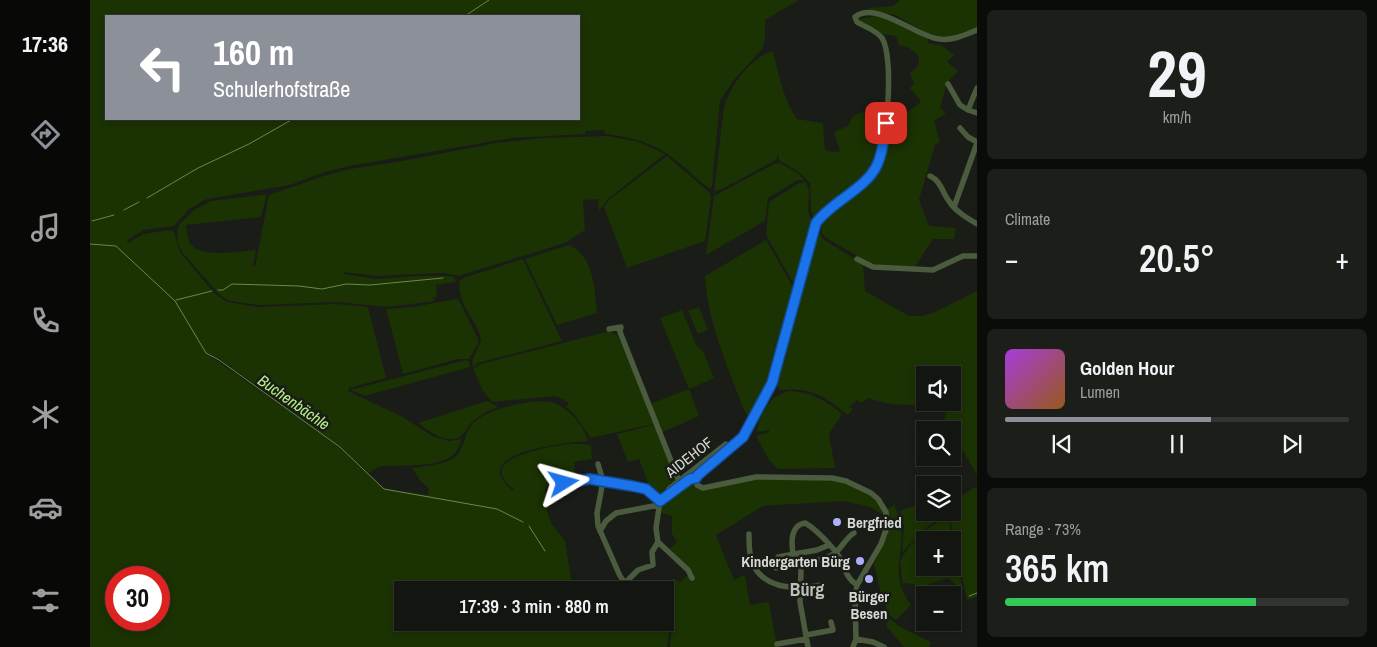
<!DOCTYPE html>
<html lang="en">
<head>
<meta charset="utf-8">
<style>
  :root { --surface:#131511; --page:#1c1e1a; --text:#f1f3f6; --muted:#9d9f9f; --line:#323431; --accent:#8c9099 }
  body { margin:0; font-family:"Archivo Narrow",sans-serif; background:var(--page); color:var(--text); height:100vh; display:flex; flex-direction:column; font-size:19px; white-space:nowrap }
  * { box-sizing:border-box; margin:0 }
  p { font-size:16px; color:var(--muted) }
  .icon { flex:none; width:28px; height:28px; fill:none; stroke:currentColor; stroke-width:2; stroke-linecap:round; stroke-linejoin:round }
  .map { position:relative; flex:1; overflow:hidden }
  .side { display:flex; flex-direction:column; gap:10px; padding:10px; background:#0a0c09; width:400px }
  .side>* { flex:none }
  .guide { position:absolute; left:15px; top:15px; width:475px; height:105px; border-radius:0px; box-shadow:0 2px 8px #0003,0 0 0 1px var(--line); background:#8c9099; color:#fff; overflow:hidden }
  .fabs { position:absolute; left:826px; top:366px; display:grid; gap:10px }
  .fabs a { display:grid; place-items:center; width:45px; height:45px; border-radius:0px; background:var(--surface); box-shadow:0 2px 8px #0003,0 0 0 1px var(--line); font-size:25px }
  .speed { position:absolute; left:15px; top:566px; display:flex; gap:10px; font-size:25px; font-weight:700; text-align:center }
  .speed>* { display:grid; place-content:center; width:65px; height:65px; border-radius:50%; background:var(--surface); box-shadow:0 2px 8px #0003,0 0 0 1px var(--line); line-height:1 }
  .speed .limit { border:8px solid #d22; background:#fff; color:#111 }
  .pin { position:absolute; display:grid; place-items:center; width:42px; height:42px; color:#fff; margin:-21px; border-radius:10px; box-shadow:0 2px 8px #0006 }
  .me { position:absolute; width:55px; margin:-28px; rotate:82deg; stroke-linejoin:round; filter:drop-shadow(0 0 4px #0008) }
  .turn { display:flex; align-items:center; gap:18px; height:105px; padding:0 25px; font-size:22px }
  .turn .icon { width:65px; height:65px; stroke-width:2.5 }
  .turn b { display:block; font-size:35px; line-height:42px }
  .big { font-size:38px; font-weight:600; line-height:1.1 }
  .side .card { flex:1; display:flex; flex-direction:column; justify-content:center; gap:8px; min-width:0; padding:0 18px; border-radius:8px; background:var(--page) }
  .side .dial { align-items:center; gap:0 }
  .dial b { font-size:65px; line-height:1 }
  .song { display:flex; align-items:center; gap:15px }
  .cover { width:60px; height:60px; border-radius:8px; background:linear-gradient(135deg,hsl(280 70% 55%),hsl(30 70% 35%)) }
  .played { height:5px; border-radius:2px; background:linear-gradient(90deg,var(--accent) 60%,var(--line) 60%) }
  .keys { display:flex; justify-content:space-around; direction:ltr }
  .heat { display:flex; justify-content:space-between; align-items:center; font-size:28px; direction:ltr }
  .charge { height:8px; border-radius:4px; background:linear-gradient(90deg,#34c759 73%,var(--line) 0) }
  .trip { position:absolute; left:304px; top:581px; width:280px; height:50px; border-radius:0px; background:var(--surface); box-shadow:0 2px 8px #0003,0 0 0 1px var(--line); font-weight:600; line-height:50px; text-align:center }
  main { display:flex; flex:1; min-height:0 }
  .menu { display:flex; flex-direction:column; width:90px; justify-content:space-around; align-items:center; background:#080807; color:var(--muted) }
  .menu .icon { width:35px; height:35px }
  .menu .on { color:var(--accent) }
  .menu b { font-size:22px; color:var(--text) }
  .map>svg:first-child { display:block }
</style>
</head>
<body>
<main>
<nav class="menu">
<b>17:36</b>
<svg class="icon on" aria-label="directions" viewBox="0 0 24 24"><path d="M12 3l9 9-9 9-9-9zM9 14v-3h6M13 9l2 2-2 2"/></svg>
<svg class="icon" aria-label="music" viewBox="0 0 24 24"><path d="M9 18V5l10-2v13"/><circle cx="6" cy="18" r="3"/><circle cx="16" cy="16" r="3"/></svg>
<svg class="icon" aria-label="phone" viewBox="0 0 24 24"><path d="M5 4h4l2 5-3 2q2 4 5 5l2-3 5 2v4C11 20 4 13 5 4z"/></svg>
<svg class="icon" aria-label="climate" viewBox="0 0 24 24"><path d="M12 3v18M4 7l16 10M4 17L20 7"/></svg>
<svg class="icon" aria-label="car" viewBox="0 0 24 24"><path d="M5 17H2v-5l4-1 3-4h7l3 4 3 1v5h-3M9 17h6M6 11h13"/><circle cx="7" cy="17" r="2"/><circle cx="17" cy="17" r="2"/></svg>
<svg class="icon" aria-label="filters" viewBox="0 0 24 24"><path d="M4 7h16M4 17h16"/><circle cx="9" cy="7" r="2"/><circle cx="15" cy="17" r="2"/></svg>
</nav>
<div class="map">
<svg width="887" height="647" viewBox="0 0 887 647">
  <rect width="100%" height="100%" fill="#191c17"/>
  <path fill="#1b3203" fill-rule="evenodd" d="M0,0H709L675,20V39L672,49L643,81L630,101L622,186L620,189C607,180 597,168 584,159C565,143 540,137 516,134L513,130L495,131V134L422,138L259,166L235,172L200,185L117,199L99,209L84,226L54,230L37,240L38,243L53,234L81,230L84,232L90,252L124,293L137,302L167,307L246,304L278,307L296,378L259,388L258,391L311,416L344,437L359,441L371,439C366,474 314,462 289,467C286,468 282,471 279,473L250,446L129,359L113,351L250,447L294,489L338,495L339,489L329,479L322,468C336,466 355,465 366,456C375,448 374,432 384,422C398,409 450,395 467,404C481,411 494,426 498,441C494,442 490,441 486,442C463,445 379,454 422,490L424,489C416,483 410,478 412,467C423,452 484,439 501,446L502,459L484,462L486,478L455,487V504L461,523L475,541L483,590H312V622H575V607C582,620 579,633 577,647H0ZM16,16H489V119H16ZM26,578H69V620H26Z
    M810,0H887V28L858,37L845,36L837,33L805,15L780,10V8L803,6Z
    M786,16L795,17L838,39V43L853,46L864,55L857,62L868,71L857,83L850,108L856,113L844,121L850,142L845,145L829,200L839,226L866,228L864,239H843L825,267L781,264L735,237L732,233L730,222L783,176C795,159 795,140 798,120L809,118L831,102L820,88L824,84L820,73L828,66L829,56L819,48L809,45L806,36L792,34L785,28L770,22L769,19Z
    M683,51C689,74 693,99 707,119L733,123L735,150L744,152L750,151L744,132L758,126L763,116L773,112L791,137L788,157L780,174L738,207L725,222L721,211L720,183L709,172L689,160L688,154L686,160L630,190L624,191L634,107C641,85 660,58 683,51Z
    M518,136L549,142L575,154L518,199L509,211L508,199L493,200L495,230L475,243L369,276L353,273L287,276L253,272L254,274L287,279L326,276H361L365,279L366,282L346,285L347,297H343L345,301L297,307L247,302L171,305L139,301L134,298L128,293L92,252L88,243L87,233L89,225L104,210L121,201L177,194L171,217L96,225C97,230 97,236 99,241C107,260 149,251 166,250L163,265L165,267L179,195L230,177L260,169L312,161L406,143L452,138Z
    M577,156L620,193L621,198L615,241L537,268L514,207L519,200Z
    M690,163L706,172L714,180H708L678,198L675,221L616,255L624,196L684,164Z
    M716,182L719,190L718,211L723,223L706,288L676,235L679,202L709,183Z
    M728,225L729,232L733,239L773,264L775,291L819,316H831L843,313L887,291V475L873,451L863,444L862,430H851L859,403L862,402V375H835V402L839,403C818,407 798,405 778,398L771,403L767,400L759,407L763,409L758,415C733,395 721,387 688,390L689,387L684,386L689,372L702,318L717,273L722,245Z
    M676,240L703,287L682,374L658,416L654,410C637,365 618,324 615,276Z
    M479,245C504,256 505,290 507,313L467,325L435,259Z
    M433,259L472,341L388,363L383,368L382,361L391,340C387,318 369,310 369,282L373,278Z
    M367,299L369,300L388,339V344L379,359H368L313,374L296,309L322,307Z
    M609,307L618,330L608,334L598,311Z
    M592,310L606,345L613,351L624,378L599,389L609,416L571,433L560,404L599,389L570,318Z
    M520,331L528,336L565,421L563,424L501,438L484,414L476,407L479,404L473,399L465,396L402,402L393,391L383,369L387,366L391,364Z
    M376,360L379,362L380,367L275,396L260,390Z
    M699,391C720,392 736,400 752,414L739,434L745,468L688,469L679,460L666,436L679,432V430L667,432C667,422 676,405 684,398C688,394 694,393 699,391Z
    M397,401L408,407C399,411 391,414 383,421C378,425 376,432 371,436C357,446 339,431 328,423Z
    M566,424L586,477L585,482L577,487L571,496L567,497L561,491L549,459L538,462L527,434Z
    M666,478L747,480L760,485L782,497L790,506L795,516L780,507L754,501L687,505L673,506L626,535L644,580L655,575L660,605L679,602L687,647H580L582,620L575,599L583,578L590,582L602,572L580,549L587,542L582,534V516L569,512L570,506L600,482L604,484L606,487Z
    M887,486V597L877,600L859,513L862,512L863,501Z
    M835,502V512L854,513V515L836,528L812,552L814,526L810,511Z
    M804,505C807,511 810,517 811,524C815,555 798,575 821,605L806,620L799,614L791,594L784,564L797,537L800,522L797,509Z
    M854,518L859,521L873,591L858,578L834,586L815,583L813,585L810,561C819,543 837,528 854,518ZM835,540H862V568H835Z
    M799,618L809,626L841,642L839,647H814L796,626Z"/>
  <g fill="none" stroke-linecap="round" stroke-linejoin="round">
    <path stroke="#6b884c" stroke-width="1" d="M375,16L399,0
      M57,198L108,168L159,144L203,119
      M34,210L49,202
      M2,221L24,215
      M0,244L26,246L85,301L116,353L129,360L250,447L294,489L407,509L433,522
      M128,290H133L142,284L209,286L232,289L256,284L280,285L353,278
      M86,300L122,291
      M439,526L455,551
      M879,596L887,593"/>
    <path stroke="#4a5c3d" stroke-width="5.5" d="M858,84L870,105L878,110
      M887,88L878,110L887,113
      M870,128L878,137L887,142
      M840,176C851,181 852,192 859,201C865,211 877,218 887,224
      M864,207L887,143
      M767,259L783,267L843,270L873,256H887
      M519,329L531,327L530,332L589,481
      M508,464L513,481L507,513L508,526L530,576L535,583L548,570L563,565L562,552L568,542
      M474,483L500,479L542,486L556,489L570,501
      M576,496L579,489L636,444L641,448
      M510,531L516,521L526,513L569,505
      M659,534C659,544 659,558 665,568C679,591 710,589 732,585
      M703,553C701,541 701,525 715,523C725,528 744,548 750,558C755,568 756,578 767,585
      M709,553L711,570L710,602L718,647
      M711,564C722,561 737,560 746,552C753,546 756,538 764,533
      M686,568L688,557L727,550L739,545
      M602,578L598,570L568,542L566,528L570,501L600,479L606,478
      M716,635L743,630L741,622
      M766,639L783,642L794,647
      M687,644L716,639
      M763,647L766,639L765,597L767,585L791,544L797,527L796,512L788,499L781,493L756,481L742,478L666,477L613,488L607,485L606,478L653,437L682,383L726,223C741,203 767,193 783,173C797,155 805,58 792,38C786,30 775,27 767,22L765,17C786,0 827,37 849,39C862,41 875,35 887,30"/>
  </g>
  <g fill="none" stroke-linecap="round" stroke-linejoin="round">
    <defs>
      <path id="route" d="M474,483L500,479L542,486L556,489L570,501L600,479L606,478L608,475L653,437L682,383L726,223C741,202 777,188 787,165C793,153 794,137 796,123"/>
    </defs>
    <use href="#route" stroke="#114b97" stroke-width="12"/>
    <use href="#route" stroke="#1a73e8" stroke-width="9"/>
  </g>
  <g fill="#adaffb" stroke="#191c17" stroke-width="2">
    <circle cx="747" cy="522" r="5"/>
    <circle cx="770" cy="561" r="5"/>
    <circle cx="779" cy="579" r="5"/>
  </g>
  <g text-anchor="middle" dominant-baseline="central" stroke-width="5" stroke-linejoin="round" paint-order="stroke">
    <g font-size="15" fill="#d7d9d5" stroke="#191c17">
      <text transform="translate(599 457) rotate(-38)">AIDEHOF</text>
    </g>
    <g font-size="15" font-weight="bold" fill="#d7d9d5" stroke="#191c17" text-anchor="start">
      <text x="757" y="522">Bergfried</text>
      <text x="760" y="561" text-anchor="end">Kindergarten Bürg</text>
      <text x="779" y="596" text-anchor="middle">Bürger<tspan x="779" dy="17">Besen</tspan></text>
    </g>
    <g font-size="16" font-style="italic" fill="#b5f086" stroke="#191c17">
      <text transform="translate(204 402) rotate(35)">Buchenbächle</text>
    </g>
    <g font-size="18" font-weight="bold" fill="#bcc0b9" stroke="#191c17">
      <text x="717" y="589">Bürg</text>
    </g>
  </g>
</svg>
<div class="fabs">
<a><svg class="icon" aria-label="sound" viewBox="0 0 24 24"><path d="M4 9h4l5-4v14l-5-4H4zM17 9q2 3 0 6"/></svg></a>
<a><svg class="icon" aria-label="search" viewBox="0 0 24 24"><circle cx="10" cy="10" r="6"/><path d="M15 15l6 6"/></svg></a>
<a><svg class="icon" aria-label="layers" viewBox="0 0 24 24"><path d="M12 4l9 5-9 5-9-5zM3 14l9 5 9-5"/></svg></a>
<a>+</a>
<a>−</a>
</div>
<div class="speed"><div class="limit">30</div></div>
<div class="pin" style="left:796px;top:123px;background:#d93025"><svg class="icon" aria-label="arrive" viewBox="0 0 24 24"><path d="M6 21V4h12l-3 4 3 4H6"/></svg></div>
<svg class="me" style="left:474px;top:483px" viewBox="-20 -20 40 40"><path d="M0-17L14 15 0 8-14 15z" fill="#1a73e8" stroke="#fff" stroke-width="4"/></svg>
<div class="trip">17:39 · 3 min · 880 m</div>
<div class="guide">
<div class="turn"><svg class="icon" aria-label="left" viewBox="0 0 24 24"><path d="M17 20v-9H6M10 6l-5 5 5 5"/></svg><div><b>160 m</b>Schulerhofstraße</div></div>
</div>
</div>
<section class="side">
<div class="card dial"><b>29</b><p>km/h</p></div>
<div class="card"><p>Climate</p>
<div class="heat"><a>−</a><b class="big">20.5°</b><a>+</a></div>
</div>
<div class="card">
<div class="song"><i class="cover"></i><div><b>Golden Hour</b><p>Lumen</p></div></div>
<div class="played"></div>
<div class="keys"><svg class="icon" aria-label="previous" viewBox="0 0 24 24"><path d="M18 5L8 12l10 7zM5 5v14"/></svg><svg class="icon" aria-label="pause" viewBox="0 0 24 24"><path d="M8 5v14M16 5v14"/></svg><svg class="icon" aria-label="next" viewBox="0 0 24 24"><path d="M6 5l10 7-10 7zM19 5v14"/></svg></div>
</div>
<div class="card"><p>Range · 73%</p><b class="big">365 km</b><div class="charge"></div></div>
</section>
</main>
</body>
</html>
